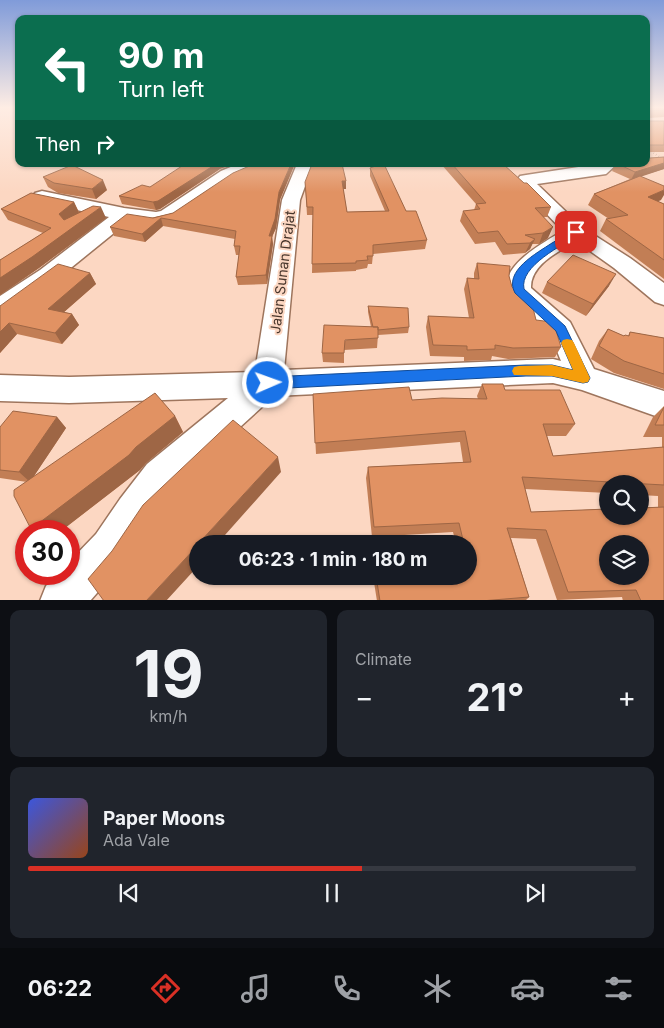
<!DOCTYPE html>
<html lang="en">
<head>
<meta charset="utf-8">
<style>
  :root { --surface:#171b24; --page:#20242c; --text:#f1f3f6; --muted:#9ea1a6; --line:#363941; --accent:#d93025 }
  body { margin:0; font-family:Inter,sans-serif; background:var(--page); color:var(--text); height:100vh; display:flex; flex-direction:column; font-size:19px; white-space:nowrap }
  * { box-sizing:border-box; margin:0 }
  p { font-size:16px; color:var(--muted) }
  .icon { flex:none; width:28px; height:28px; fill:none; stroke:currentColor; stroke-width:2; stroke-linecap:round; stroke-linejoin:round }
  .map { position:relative; height:600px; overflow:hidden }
  .details { display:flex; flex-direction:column; gap:10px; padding:10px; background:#0d0f14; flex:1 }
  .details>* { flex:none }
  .hud { position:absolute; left:15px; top:15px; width:635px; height:152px; border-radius:10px; box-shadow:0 1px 4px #0004; background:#0b6e4f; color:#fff; overflow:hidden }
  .controls { position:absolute; left:599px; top:475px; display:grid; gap:10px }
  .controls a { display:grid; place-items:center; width:50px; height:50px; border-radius:50%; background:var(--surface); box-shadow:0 1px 4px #0004; font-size:25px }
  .speed { position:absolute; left:15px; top:520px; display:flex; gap:10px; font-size:25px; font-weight:700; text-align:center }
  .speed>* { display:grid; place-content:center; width:65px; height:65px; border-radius:50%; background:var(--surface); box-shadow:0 1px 4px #0004; line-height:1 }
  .speed .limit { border:8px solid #d22; background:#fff; color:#111 }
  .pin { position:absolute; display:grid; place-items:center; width:42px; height:42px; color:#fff; margin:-21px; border-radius:10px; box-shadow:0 2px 8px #0006 }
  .me { position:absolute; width:55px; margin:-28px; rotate:88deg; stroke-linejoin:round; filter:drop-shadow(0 0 4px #0008) }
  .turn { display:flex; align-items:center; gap:18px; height:105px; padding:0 20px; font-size:22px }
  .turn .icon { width:65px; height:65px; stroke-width:2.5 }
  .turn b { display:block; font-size:35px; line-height:42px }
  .then { display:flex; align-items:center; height:48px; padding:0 20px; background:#0003; gap:10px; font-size:19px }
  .big { font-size:38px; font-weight:700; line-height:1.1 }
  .details .card { flex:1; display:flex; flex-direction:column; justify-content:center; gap:8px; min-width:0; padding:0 18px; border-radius:10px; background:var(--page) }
  .details .dial { align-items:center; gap:0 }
  .dial b { font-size:65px; line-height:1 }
  .song { display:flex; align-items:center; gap:15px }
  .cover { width:60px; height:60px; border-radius:8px; background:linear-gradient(135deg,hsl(230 70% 55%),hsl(20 70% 35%)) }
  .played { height:5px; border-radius:2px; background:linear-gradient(90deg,var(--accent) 55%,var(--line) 55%) }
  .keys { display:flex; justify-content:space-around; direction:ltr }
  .heat { display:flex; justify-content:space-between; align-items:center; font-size:28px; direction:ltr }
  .details .tiles { flex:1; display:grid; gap:10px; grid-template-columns:1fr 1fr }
  .card:last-child { grid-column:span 2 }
  .trip { position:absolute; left:189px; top:535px; width:288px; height:50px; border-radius:25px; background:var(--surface); box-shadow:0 1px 4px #0004; font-weight:700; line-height:50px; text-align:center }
  .tabs { display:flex; height:80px; justify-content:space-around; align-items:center; background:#090b0e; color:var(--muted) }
  .tabs .icon { width:35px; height:35px }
  .tabs .selected { color:var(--accent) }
  .tabs b { font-size:22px; color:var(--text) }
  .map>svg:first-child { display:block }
</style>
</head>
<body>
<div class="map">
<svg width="664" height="601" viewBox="0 0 664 601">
  <rect width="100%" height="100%" fill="#fcd7c2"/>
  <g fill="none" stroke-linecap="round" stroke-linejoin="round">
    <defs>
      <path id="minor" d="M238,164H260L258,168L233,179L174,220L156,224L130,220L56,280L9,315L0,318V296L40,270L109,217L35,201L33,197L35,193L42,191L124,208L156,212L161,211L221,171Z
        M297,164H313L300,200L284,370L553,359L561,361L550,334L510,297C493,269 544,242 563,231L516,182L520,176L526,175L598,164H617L606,174L537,184L583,228L630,258L664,283V305L655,302L614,268L576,241C558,252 530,265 531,288L570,322L594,369L664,391V419L582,390L553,383L274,396L173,488L146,525L124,562L90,601H40L46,586L57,574H69V562L96,534L120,499L147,464L228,398L69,403L0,401V375L69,377L255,372L282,200Z"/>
    </defs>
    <use href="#minor" stroke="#9e755d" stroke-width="3"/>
    <path stroke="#b49786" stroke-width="2" stroke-dasharray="0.5 2.5" stroke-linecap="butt" d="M646,148L661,158"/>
    <use href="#minor" fill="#fff" fill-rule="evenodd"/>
  </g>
  <path fill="#c27e55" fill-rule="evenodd" d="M646,108H664V117L648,118V121H664V152H648L647,156L650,158L664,157V169L641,176L661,200L657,201L664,204V279L600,231L606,219H609L588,205L594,194L630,179L612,171L616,164H646Z
    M441,164H503L524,183L551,207L547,217H544L548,238L539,244H532L530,249L525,253L503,255L495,242L475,244L460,221L463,211L474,210L476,204Z
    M370,168L406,211L427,240L425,249L373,254L372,264H368L367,268L356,270V271L312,273L313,215H307L305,182L346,189H343L347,212L385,211L370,176Z
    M220,169L160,209L156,210L122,204L119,196L150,187Z
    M43,177L107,190L96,199L58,193L48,187Z
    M280,200L276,228L272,237L273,244L267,284L238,285L236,277L239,255H236L234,246L235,239L163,226L145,242L114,236L110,227L173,213Z
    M74,202L79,212L106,218L39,268L0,295V260L43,233L8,220L1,209Z
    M477,263L509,276L512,287L536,320L561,347L555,357L508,359L492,356L491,360L464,361V357L430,356L426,327L428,316L469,318L464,289L467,278L474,279V273Z
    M90,273L96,284L64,312L72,314L79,325L62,344L17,334L0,353V306Z
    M547,282L609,286L586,316L542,293Z
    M368,306L409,327L408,333L378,335L377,348L344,350V363L323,362L322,353L371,327L368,312Z
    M608,329L624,336H628L630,332L664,338V389L614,373L591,359L599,341Z
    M482,384L505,390L575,424L566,436H547L553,456L662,447V437H643L653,417L664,406V601H623L622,597L557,600L536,539L511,538L529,597L525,601H377L373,576H468V544H456L453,532L372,537L366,478L368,467L463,462L460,442L316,454L313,394L412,400L478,399L477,396ZM608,484H640V495L658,496V507L531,512L525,489L608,493Z
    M175,416L183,432L146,463L140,470L61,531H35L27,482L0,478V427L57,417L66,428L34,476Z"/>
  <path fill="#9e6645" d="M664,163V169L631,180L635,172Z
    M216,164H234L220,169L160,209L156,210L153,202Z
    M291,164H295L280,200L276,228L272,237L273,244L267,284L266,275L269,236L279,192Z
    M569,164H587L568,167Z
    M103,180L107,190L96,199L92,189Z
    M342,181H346V189H341Z
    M664,190V195L661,200L641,208L648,197Z
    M74,202L79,213L65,225L59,214Z
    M101,207L106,218L39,268L0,295V278Z
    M161,218L163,226L145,242L142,234Z
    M553,227L548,238L539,244L543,233Z
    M535,239L530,249L525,253L530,243Z
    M90,273L96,284L55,320L48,309Z
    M616,274L609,286L586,316L593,304Z
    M72,314L79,325L62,344L55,333Z
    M9,323L17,334L0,353V332Z
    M175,416L183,432L146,463L140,470L61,531H35L31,529Z
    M57,417L66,428L30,482L19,472Z
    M278,457L281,472L217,544H198Z
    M198,545V566L166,601H146Z"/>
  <path fill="#e19263" stroke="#9e6645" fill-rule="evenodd" d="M646,108H664V110L648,111V121H664V145H649L647,156L650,158L664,157V163L635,172L618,164H646Z
    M185,164H216L158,201L153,202L119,196L142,185L150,187Z
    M254,164H291L279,192L275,219L269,236H272L266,275L236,277L240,246H234L236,231L161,218L142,234L110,227L127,214L153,218L173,213L233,173Z
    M312,164H342L346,181H342L347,212L389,211L370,168L381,164H384L406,211H416L427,240L373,245V256H367L368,260L356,261V263L312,264L313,207H307L305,182Z
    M452,164H503L524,183H527L551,207L535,208L553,227L543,233L525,235L535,239L530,243L507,244L498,231L478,233L463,211L480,209L476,204L486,203Z
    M72,165L103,180L92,189L54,183L43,177Z
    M640,176L664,186V190L648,197L664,204V260L606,219L628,215L594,194Z
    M31,193L74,202L59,214L64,220L93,206L101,207L32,257L0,278V260L51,228L1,209Z
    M573,255L616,274L593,304L547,282Z
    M477,263L510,266L509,276L512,287L532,304L536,320L552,322L554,324L561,347L513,348L495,345V349L467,350V346L433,345L428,316L474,318L467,278L479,279Z
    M58,264L90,273L48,309L72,314L55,333L9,323L0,332V306Z
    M368,306L408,308L409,327L378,330V327H373Z
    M324,325L378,327V338L345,340L344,353H322Z
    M608,329L624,336L625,335L629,336L630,332L664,338V374L624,361L599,346Z
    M482,384H503L505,390H560L575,424H543L553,456L664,447V485L522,477L531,512L608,509V516H640V508L664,507V601H641L636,590L568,592L546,530L507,528L529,597L481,601H380L376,576H468V544H464L459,523L374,527L368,467L471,462L465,431L315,443L313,394L409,387L412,400L442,398L487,399ZM608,544H640V576H608Z
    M155,393L175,416L136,447L129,455L31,529L14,496V490Z
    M664,407V425H655Z
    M13,411L57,417L19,472L0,470V427Z
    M233,420L278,457L198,544V545L146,601H104L88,579L112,551L143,505Z"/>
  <linearGradient id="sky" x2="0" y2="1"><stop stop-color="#809bd9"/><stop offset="0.56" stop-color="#feede4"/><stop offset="1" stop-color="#feede4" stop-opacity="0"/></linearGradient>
  <rect width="664" height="192" fill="url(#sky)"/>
  <path fill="#1a73e8" stroke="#114b97" d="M576,229L581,232L580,234C563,245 519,266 524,289L565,326L590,378L588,382L583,383L552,376H526L268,389L263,387L261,383L263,379L268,377L526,365H552L573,370L556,331L515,293C503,271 537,253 552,243C560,239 568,232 576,229Z"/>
  <path fill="#f59e0b" d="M567,339L572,340L574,343L590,378L588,382L583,383L552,376L514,375L512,371L514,367L519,366L552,365L573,370L561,343L563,340Z"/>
  <g text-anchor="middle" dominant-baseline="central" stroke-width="4" stroke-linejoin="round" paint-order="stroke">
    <g font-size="14" fill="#48362c" stroke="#fcd7c2">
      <text transform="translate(282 272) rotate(-83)">Jalan Sunan Drajat</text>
    </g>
  </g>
</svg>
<div class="controls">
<a><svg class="icon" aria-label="search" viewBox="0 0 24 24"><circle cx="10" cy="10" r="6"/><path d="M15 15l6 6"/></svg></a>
<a><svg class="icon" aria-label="layers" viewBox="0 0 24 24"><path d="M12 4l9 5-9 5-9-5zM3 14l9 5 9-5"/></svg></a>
</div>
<div class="speed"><div class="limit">30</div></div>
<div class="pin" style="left:576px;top:232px;background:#d93025"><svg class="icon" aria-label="arrive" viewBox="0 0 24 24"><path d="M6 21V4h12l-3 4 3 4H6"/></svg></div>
<svg class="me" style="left:268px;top:383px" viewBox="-20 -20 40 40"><circle r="17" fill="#1a73e8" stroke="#fff" stroke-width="3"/><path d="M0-11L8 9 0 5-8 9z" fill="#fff"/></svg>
<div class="trip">06:23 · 1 min · 180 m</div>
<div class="hud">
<div class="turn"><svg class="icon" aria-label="left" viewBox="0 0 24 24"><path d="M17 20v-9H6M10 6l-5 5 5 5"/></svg><div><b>90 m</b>Turn left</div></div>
<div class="then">Then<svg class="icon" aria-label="right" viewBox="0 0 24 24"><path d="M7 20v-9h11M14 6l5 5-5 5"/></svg></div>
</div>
</div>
<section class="details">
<div class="tiles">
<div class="card dial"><b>19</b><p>km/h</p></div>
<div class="card"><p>Climate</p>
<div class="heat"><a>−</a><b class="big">21°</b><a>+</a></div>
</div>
<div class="card">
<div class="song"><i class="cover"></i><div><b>Paper Moons</b><p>Ada Vale</p></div></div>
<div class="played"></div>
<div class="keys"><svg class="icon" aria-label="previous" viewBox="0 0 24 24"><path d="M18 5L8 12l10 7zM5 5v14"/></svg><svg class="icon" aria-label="pause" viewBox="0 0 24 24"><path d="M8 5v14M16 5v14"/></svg><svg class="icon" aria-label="next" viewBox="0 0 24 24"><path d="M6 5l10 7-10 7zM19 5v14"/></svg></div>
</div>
</div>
</section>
<nav class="tabs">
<b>06:22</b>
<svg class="icon selected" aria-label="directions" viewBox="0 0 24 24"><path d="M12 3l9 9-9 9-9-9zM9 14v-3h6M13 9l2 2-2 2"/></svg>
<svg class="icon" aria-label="music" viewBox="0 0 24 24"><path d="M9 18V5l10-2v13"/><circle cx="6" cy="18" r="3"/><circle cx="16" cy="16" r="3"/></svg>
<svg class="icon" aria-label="phone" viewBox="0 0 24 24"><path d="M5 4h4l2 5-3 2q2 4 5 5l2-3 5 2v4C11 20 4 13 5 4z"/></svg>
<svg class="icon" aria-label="climate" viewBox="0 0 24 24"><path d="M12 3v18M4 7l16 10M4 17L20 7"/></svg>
<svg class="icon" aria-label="car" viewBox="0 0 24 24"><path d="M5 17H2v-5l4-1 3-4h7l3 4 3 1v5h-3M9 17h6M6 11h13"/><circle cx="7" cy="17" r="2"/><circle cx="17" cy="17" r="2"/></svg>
<svg class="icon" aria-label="filters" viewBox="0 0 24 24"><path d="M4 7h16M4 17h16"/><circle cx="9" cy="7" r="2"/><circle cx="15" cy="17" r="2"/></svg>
</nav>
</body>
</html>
